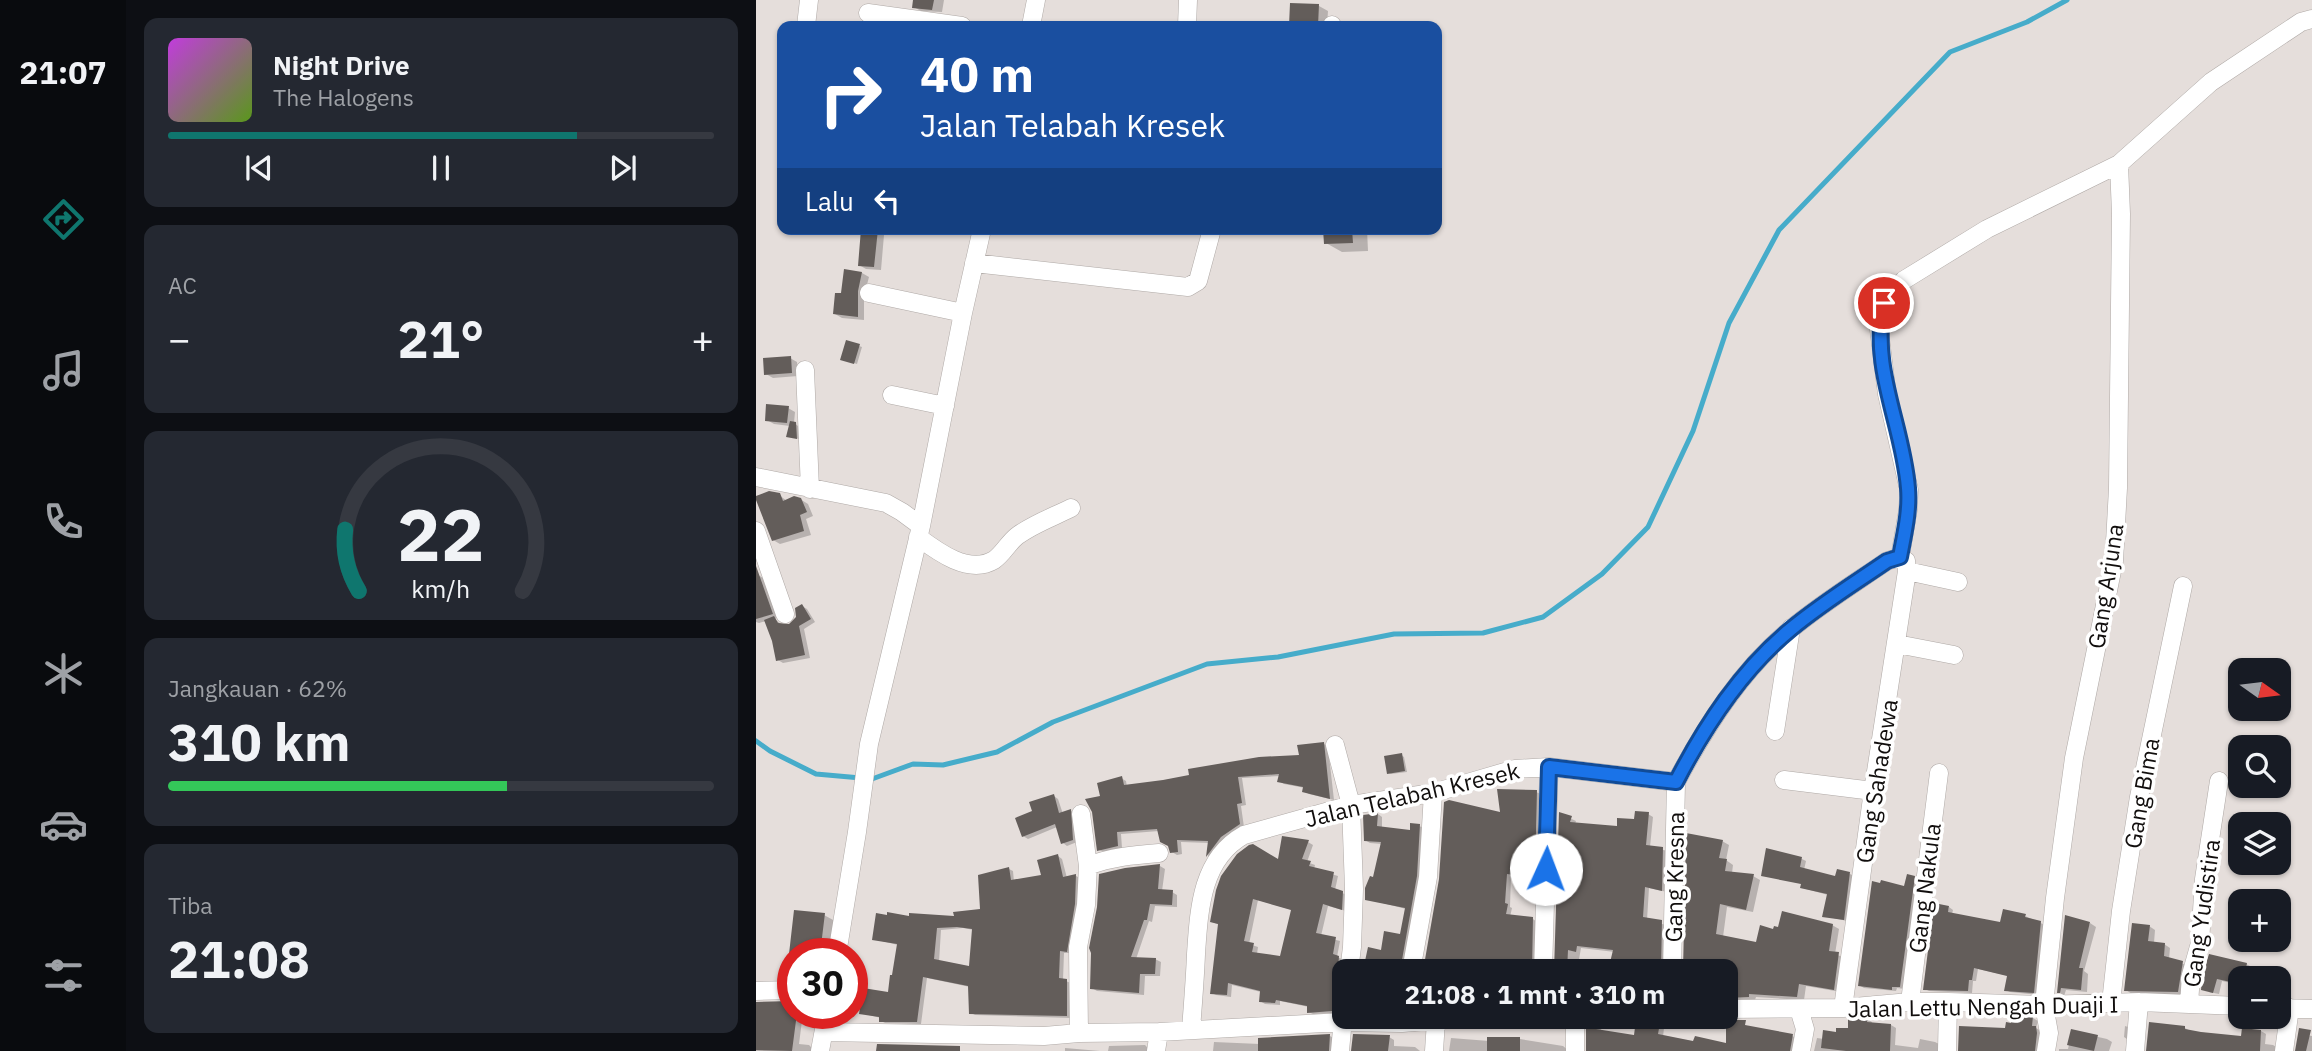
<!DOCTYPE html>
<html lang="id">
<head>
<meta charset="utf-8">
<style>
  :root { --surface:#171b24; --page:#242831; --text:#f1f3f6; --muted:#9ea1a6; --line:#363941; --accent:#0f766e }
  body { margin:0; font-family:"IBM Plex Sans",sans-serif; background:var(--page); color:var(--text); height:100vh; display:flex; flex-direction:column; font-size:26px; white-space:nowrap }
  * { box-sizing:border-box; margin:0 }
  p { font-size:23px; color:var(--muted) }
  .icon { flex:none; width:38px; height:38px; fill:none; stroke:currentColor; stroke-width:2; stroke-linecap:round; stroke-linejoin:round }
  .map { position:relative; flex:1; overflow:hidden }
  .side { display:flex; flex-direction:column; gap:18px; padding:18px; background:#0d0f14; width:630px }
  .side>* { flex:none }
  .hud { position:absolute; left:21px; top:21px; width:665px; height:214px; border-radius:14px; box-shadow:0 2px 5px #0004; background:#1a4fa0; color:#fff; overflow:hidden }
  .needle { width:46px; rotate:104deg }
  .controls { position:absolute; left:1472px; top:658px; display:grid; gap:14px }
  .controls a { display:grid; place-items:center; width:63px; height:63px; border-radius:14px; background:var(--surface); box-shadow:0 2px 5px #0004; font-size:35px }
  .speed { position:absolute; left:21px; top:938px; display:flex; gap:14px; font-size:35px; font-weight:700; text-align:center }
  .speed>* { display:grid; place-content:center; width:91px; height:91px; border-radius:50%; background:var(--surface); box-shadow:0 2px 5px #0004; line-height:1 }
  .speed .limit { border:10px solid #d22; background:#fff; color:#111 }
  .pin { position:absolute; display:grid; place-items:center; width:60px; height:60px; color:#fff; margin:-30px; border:4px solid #fff; border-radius:50%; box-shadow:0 2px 7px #0007 }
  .me { position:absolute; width:77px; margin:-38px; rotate:2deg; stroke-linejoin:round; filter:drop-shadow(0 0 5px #0008) }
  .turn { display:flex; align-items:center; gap:24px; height:147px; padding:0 28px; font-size:32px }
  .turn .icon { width:91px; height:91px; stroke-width:2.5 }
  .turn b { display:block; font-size:49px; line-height:60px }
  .then { display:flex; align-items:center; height:66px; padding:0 28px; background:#0003; gap:14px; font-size:26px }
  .big { font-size:52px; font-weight:800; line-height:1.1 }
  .side .tile { flex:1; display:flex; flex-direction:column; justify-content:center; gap:10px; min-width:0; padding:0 24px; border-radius:14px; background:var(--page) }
  .side .dial { align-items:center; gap:0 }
  .dial svg { height:182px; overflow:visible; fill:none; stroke:var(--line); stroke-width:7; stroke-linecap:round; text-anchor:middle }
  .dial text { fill:var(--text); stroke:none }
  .song { display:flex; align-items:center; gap:21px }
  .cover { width:84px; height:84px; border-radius:10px; background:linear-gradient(135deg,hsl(290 70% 55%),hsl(90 70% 35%)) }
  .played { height:7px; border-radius:4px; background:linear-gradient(90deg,var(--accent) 75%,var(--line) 75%) }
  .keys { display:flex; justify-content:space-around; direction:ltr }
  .heat { display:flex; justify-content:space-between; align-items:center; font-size:38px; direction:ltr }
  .charge { height:10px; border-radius:5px; background:linear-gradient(90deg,#34c759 62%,var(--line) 0) }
  .trip { position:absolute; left:576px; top:959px; width:406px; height:70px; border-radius:14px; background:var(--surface); box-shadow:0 2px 5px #0004; font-weight:800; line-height:70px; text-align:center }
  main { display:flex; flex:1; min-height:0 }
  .dock { display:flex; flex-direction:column; width:126px; justify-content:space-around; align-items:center; background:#090b0e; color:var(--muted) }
  .dock .icon { width:49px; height:49px }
  .dock .selected { color:var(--accent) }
  .dock b { font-size:32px; color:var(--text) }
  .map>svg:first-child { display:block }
</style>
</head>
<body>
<main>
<nav class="dock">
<b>21:07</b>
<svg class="icon selected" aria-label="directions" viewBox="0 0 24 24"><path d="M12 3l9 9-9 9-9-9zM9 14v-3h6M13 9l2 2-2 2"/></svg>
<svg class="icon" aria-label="music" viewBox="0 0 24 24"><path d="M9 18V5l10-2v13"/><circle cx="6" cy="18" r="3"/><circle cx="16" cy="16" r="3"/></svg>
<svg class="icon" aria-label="phone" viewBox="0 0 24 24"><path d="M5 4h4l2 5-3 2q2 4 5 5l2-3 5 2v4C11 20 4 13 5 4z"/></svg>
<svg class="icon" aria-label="climate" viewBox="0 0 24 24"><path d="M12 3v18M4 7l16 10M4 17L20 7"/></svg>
<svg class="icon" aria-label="car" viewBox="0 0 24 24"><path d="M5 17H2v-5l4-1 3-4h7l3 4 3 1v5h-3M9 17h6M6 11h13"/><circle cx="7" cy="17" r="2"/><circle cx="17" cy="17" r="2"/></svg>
<svg class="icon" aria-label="filters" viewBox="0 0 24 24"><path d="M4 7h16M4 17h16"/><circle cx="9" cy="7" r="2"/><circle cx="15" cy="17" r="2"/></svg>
</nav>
<section class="side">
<div class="tile">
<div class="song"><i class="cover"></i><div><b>Night Drive</b><p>The Halogens</p></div></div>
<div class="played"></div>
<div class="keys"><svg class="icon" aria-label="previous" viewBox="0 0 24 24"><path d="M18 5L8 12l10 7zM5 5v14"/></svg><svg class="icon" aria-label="pause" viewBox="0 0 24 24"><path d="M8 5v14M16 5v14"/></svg><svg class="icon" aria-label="next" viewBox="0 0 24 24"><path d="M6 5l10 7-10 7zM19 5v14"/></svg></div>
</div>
<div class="tile"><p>AC</p>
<div class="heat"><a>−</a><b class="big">21°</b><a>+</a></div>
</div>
<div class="tile dial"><svg viewBox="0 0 100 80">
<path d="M14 69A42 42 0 1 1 86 69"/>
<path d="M14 69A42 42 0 0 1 8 42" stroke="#0f766e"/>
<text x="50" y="56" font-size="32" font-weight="700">22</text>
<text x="50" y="72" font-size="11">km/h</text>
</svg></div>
<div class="tile"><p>Jangkauan · 62%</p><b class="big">310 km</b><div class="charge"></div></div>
<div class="tile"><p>Tiba</p><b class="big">21:08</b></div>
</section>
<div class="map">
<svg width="1556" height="1051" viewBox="0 0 1556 1051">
  <rect width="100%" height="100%" fill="#e5dedb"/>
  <path fill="#0003" fill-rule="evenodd" d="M159,0H188L186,12L165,11L158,7Z
    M536,5L563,6L572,11L571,26H535Z
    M593,21L620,22L627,26H593Z
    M569,229H611L612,251L586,252L570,243Z
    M121,231L128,235L125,270L110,269L103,265Z
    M89,271L106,273L113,277L108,296V320L86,318L79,314L86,295Z
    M103,346L106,347L101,364L89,360Z
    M34,358L41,362L42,376L17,378L10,374Z
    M32,408L39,412L38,423L42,426L43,439L32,436L34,426L18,424L11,420Z
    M23,495L31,501L44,499L52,504L57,516L50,519L55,535L24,544L17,540Z
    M2,575L9,579L22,617L19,619L26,625L34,626L42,617L46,606L51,609L59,622L48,629L54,658L27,663L22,660L18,640L10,621L3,623L0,622V576Z
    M568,744L572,747L578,800L553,794L548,791L549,788L528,784L523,781L524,776L486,778L490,805L485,806L488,827L455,858L452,856L454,843L425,842L426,854L421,855L416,852L403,831L365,834L366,848L348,852L343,850L346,797L365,778L370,781L371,787L544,756Z
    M645,755L648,757L651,772L635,774L632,773Z
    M780,792L785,794L783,873L771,872L770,877L755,876L754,907L756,908L754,917L777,919L781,922L780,971H668L685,879L746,814Z
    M298,796L302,799L307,814L315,811L319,813L321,842L311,846L307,843L301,827L272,839L267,836L278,812Z
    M622,814L626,817V828L655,832L663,826L668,828L665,879L648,971H606L607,963L626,952L645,936L650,909L611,899L618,880L626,844L614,843L609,840Z
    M805,814L820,821L819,824L862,827L880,821L892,814L897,817L894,847L912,851L911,892L893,888L891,920L910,925L909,970L878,964L877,971H854L859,952L825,948L821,971H800Z
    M932,835L966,841L973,845L970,860L977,865L976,873L997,876L1004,880L997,912L971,907L967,937L1001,944L1018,931L1076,925L1083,929L1079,954L1089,958L1085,992L1050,986L1048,1000L1000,997L999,1000L970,1002V971H929Z
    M552,842L557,845L551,862L559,865L558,869L582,876L579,890L591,895L590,911L572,906L565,936L584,941L581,957L588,960V1001L581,1013L557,1014L552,1012L553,1007L524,1001V1005L509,1004L504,1001L505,992L476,985L475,997L460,995L456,993L464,925L456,922L524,862ZM502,900L536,910L525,958L501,954L502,947L493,944Z
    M1012,850L1046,859L1050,861L1048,870L1080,878L1094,874L1098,876L1091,921L1068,916L1072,895L1050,889L1047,884L1007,875Z
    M302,856L306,859L311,878L320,876L324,878L323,907L315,953H308L307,980L315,983V1018L219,1015L215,1013L214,987L171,978L165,1024L129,1023L125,1021V1018L105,1013L133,994L137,977L142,945L118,939L155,918H200L226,911L253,869L257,871L258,882L287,877ZM207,928L218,930L214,968L183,962L185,930Z
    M404,866L409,869L406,891L416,892L421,895V907L399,906L396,922L393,921L380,959H399L405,962L404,976H389L388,995L341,991L336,988L369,870Z
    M1158,877L1162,880L1149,989L1141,988L1140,991L1108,988L1103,985L1126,885L1149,888Z
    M1193,907L1197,910L1196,914L1245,924L1269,916L1289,925L1282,995L1254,992L1250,990L1253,976L1222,969L1220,981H1217L1216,993L1173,991L1169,989Z
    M40,912L68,915L79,921L76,954H35Z
    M1334,923L1340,927L1328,971L1332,974L1331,992L1310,990L1308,996L1303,992Z
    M1393,926L1399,930L1398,943L1408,944L1414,948L1413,959L1433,966L1428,995L1376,994L1370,990Z
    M1490,964L1496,967L1493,978H1484V985L1466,981L1463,994L1453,992L1448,977Z
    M0,1004L37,1013H47L43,1044L53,1045L59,1051H0Z
    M1277,1018L1282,1021L1280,1028L1285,1031V1051H1203Z
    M1111,1019L1116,1022V1024L1135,1025L1140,1028L1139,1045L1162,1048L1164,1039L1179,1042L1185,1045V1051H1058L1061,1038L1068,1039L1094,1030Z
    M903,1025L908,1028L907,1037L976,1047L1036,1036L1041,1038L1037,1051H831L839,1026L845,1029L844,1032L879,1037Z
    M1369,1026L1372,1027L1371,1039L1368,1037Z
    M1429,1028L1434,1031L1487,1038L1505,1031L1510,1034L1509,1044L1517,1045L1522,1048V1051H1392Z
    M1316,1031L1351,1039L1356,1042L1353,1051H1303V1049H1312Z
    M1544,1034L1556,1036V1051H1540Z
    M574,1036L579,1039V1051H457L458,1042L504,1044Z
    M633,1037L638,1040V1046L659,1047L664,1051H597Z
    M695,1038L733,1041L764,1039L807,1046L813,1051H693Z
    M389,1045L395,1051H352L353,1046Z
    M309,1048L344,1051H309Z"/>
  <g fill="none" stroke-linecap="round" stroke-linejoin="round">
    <path stroke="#46acca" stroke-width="5" d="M0,741L14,751L60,774L116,779L157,764L187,765L241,752L297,722L451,664L522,657L638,634L727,633L787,617L846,574L892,527L937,431L973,323L1023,230L1194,52L1271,22L1311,0"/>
  </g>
  <path fill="#635d5a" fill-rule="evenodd" d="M157,0H178L176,10L156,8Z
    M534,3L563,4L562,26H533Z
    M105,229H122L118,267L102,266Z
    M567,229H596L597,243L568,244Z
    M88,269L106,272L102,291V317L77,314L79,293H85Z
    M90,340L104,344L98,364L84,360Z
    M35,356L36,373L8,375L7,358Z
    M10,404L33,406L31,423L9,421Z
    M34,421L40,422L41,439L30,437Z
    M13,491L24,493L27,501L38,496L45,498L51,512L44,515L48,531L16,541L0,500V496Z
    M0,566L17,614L0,619Z
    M46,604L55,619L43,626L49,655L20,661L16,641L8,620L18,616L22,623L33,624L40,617L39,608Z
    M568,742L574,799L546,792L547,787L521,782L523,774L482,777L486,803L481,804L484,824L465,837L450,857L452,841L421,840L422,852L414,853L412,846L404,842L401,829L361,832L362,846L341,851L336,812L329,799L344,796L341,783L366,776L368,785L407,780L433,775L432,769L503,757L543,755L541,745Z
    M646,753L649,771L631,774L628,756Z
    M741,789L781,790L779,871L766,870V876L751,874L749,903L752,904L750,914L777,917L776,971H667L683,879L688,802L693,800L744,812Z
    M298,794L303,813L315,809L317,840L305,844L299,824L266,837L259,818L276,811L273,802Z
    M879,811L893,812L890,845L907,847L906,891L889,887L887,917L906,920L905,969L874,962L871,971H852L857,950L821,946L820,952L812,950L811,971H798L803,812L816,816L814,822L861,826V818L878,819Z
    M622,813L621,826L654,830V823L664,824L661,876L644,971H604L606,961H609L612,947L625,950L628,931L644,934L649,908L609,900V888L614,876L617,877L625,842L608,841L607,815Z
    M930,833L967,840L963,858L971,859L969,871L998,874L990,910L964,904L960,934L1000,942L1004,925L1017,929L1018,926L1022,927L1026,911L1077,924L1073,951L1083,952L1078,990L1043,984L1041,997L993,994V997L970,998V971H927Z
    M526,836L553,840L546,859L555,861L553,866L578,872L575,887L587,891L586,910L567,904L560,933L580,937L577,954L583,956L582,970L586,980L582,997L579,996L576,1011L551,1013V1006L520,1000L519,1003L503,1002L504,991L472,983L471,995L454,994L462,924L454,922L460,890L465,876L481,854L493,845L497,844L522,859ZM497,899L535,910L524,956L496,952L498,943L488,941Z
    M1010,848L1046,857L1044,867L1079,876L1081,869L1094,872L1088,920L1066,917L1071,894L1044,888L1045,884L1005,876Z
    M302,854L307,877L320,874L319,904L311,952L304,951L303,978L311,979V1016L213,1014L212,986L167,977L161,1022H123V1017L103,1014L107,988L132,992L134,975H136L141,944L116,940L120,913L131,915V912L153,916V913L198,916L197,912L224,909L222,875L253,867L255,880L285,875L281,860ZM201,927L216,929L213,966L178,959L181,928Z
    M404,864L402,889L417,890L416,905L394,904L391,920H388L375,957L400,958L399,974H384L383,993L334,989L335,953L333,948L341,907L343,874L369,868Z
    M1151,874L1159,876L1144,987H1136V990L1102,986L1116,881L1124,883L1125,880L1148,886Z
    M1178,903L1193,906L1192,912L1244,922L1247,909L1270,914L1269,917L1285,921L1278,993L1248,991L1251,976L1218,968L1216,980H1213L1212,991L1167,990Z
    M38,910L69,913L64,954H33Z
    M1309,915L1334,922L1323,968H1327L1325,990L1305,988L1304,993H1301Z
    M1376,923L1394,925L1392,941L1409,943L1408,956L1427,961L1422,992L1368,991Z
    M1453,954L1491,963L1488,978H1484V984L1461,979L1457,993L1445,990L1446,977Z
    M37,1001V1013H41L36,1051L0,1050V1002Z
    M1256,1015L1277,1016L1276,1026H1280L1281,1033L1279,1051H1202L1203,1026L1249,1028L1250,1022L1255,1023Z
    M1112,1017L1111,1022L1135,1024L1134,1051H1090L1065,1048L1067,1030L1080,1032V1028H1092V1019Z
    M880,1020L904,1023L902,1034L937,1041L939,1036L970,1043V1020H990L989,1025L1037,1034L1034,1051H830V1024L840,1025V1029L878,1035Z
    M1393,1022L1429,1026V1029L1445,1032L1485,1036L1486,1028L1505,1030L1504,1051H1390Z
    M1543,1028L1555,1030L1550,1051H1539Z
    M1315,1029L1342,1035L1338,1051L1311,1045Z
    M574,1034L573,1051H502V1038Z
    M597,1034L634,1035L632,1051H595Z
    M731,1037H764V1051H731Z
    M121,1044L204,1046V1051H120Z"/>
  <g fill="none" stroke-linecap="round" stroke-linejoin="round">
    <defs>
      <path id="minor" d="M112,13L206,26
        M50,26L53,0
        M275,26L280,0
        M431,26L432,0
        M576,26V25
        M218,263L432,287L442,281L456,229
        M113,293L207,313
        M49,370L54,489
        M136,395L189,406
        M0,477L130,503L146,512L165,526
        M0,531L29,614
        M162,537C182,552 213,575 238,560C247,554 252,543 261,536C277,524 297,517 315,508
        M1144,557L1152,510L1153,490L1131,394L1123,329L1128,303L1136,292L1148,280L1231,229L1363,164L1455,82L1545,22L1556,19
        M1151,571L1202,582
        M1141,644L1198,655
        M1019,731L1035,628
        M579,745L595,805L598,889L596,947L593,971
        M1028,780L1117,791
        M332,866C355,857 378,855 403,853
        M81,954L101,832L113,744L165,526L207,313L226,229
        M655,971L672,877L677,793
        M787,971L793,767
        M916,971L920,782
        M0,991L37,990
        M1154,1002L1183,773
        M1355,1003L1365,911L1383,797L1427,586
        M1433,1004L1435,975L1444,943L1448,879L1463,781
        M1087,1008L1117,791L1151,571L1150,561L1144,557
        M1525,1008L1556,1009
        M970,1009L1087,1008L1154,1002H1192L1288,1005L1383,1002L1484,1006
        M1043,1009L1049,1029L1045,1051
        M819,1017V1051
        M435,1029C437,1004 439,979 440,954C443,910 445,859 488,835L595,805L677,793L759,769L793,767L920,782C950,726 985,670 1035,629C1065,604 1099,583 1131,561L1144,557
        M68,1032L288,1036L323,1033L403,1032L586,1022L646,1023L720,1017
        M323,1033L322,947L330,905L332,866L325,814
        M64,1051L71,1013
        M400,1051L403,1032
        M584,1051L588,1008
        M678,1051L680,1021
        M1191,1051L1192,1002
        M1290,1051L1293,1033L1288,1005L1299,898L1318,758L1358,561L1362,488L1365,214L1363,164
        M1379,1051L1383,1002
        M1528,1051L1534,1008"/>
    </defs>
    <use href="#minor" stroke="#afa9a6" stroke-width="19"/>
    <use href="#minor" stroke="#fff" stroke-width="18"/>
  </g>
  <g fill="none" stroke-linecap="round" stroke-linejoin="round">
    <defs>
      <path id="route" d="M790,869L793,767L920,782C949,726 985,670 1035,629C1065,604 1099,583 1131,561L1144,557C1148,535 1154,511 1152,488C1147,425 1114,368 1128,303"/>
    </defs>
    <use href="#route" stroke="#114b97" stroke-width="18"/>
    <use href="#route" stroke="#1a73e8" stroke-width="12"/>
  </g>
  <g text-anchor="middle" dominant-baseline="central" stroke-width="7" stroke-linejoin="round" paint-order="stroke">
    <g font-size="23" fill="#110e0d" stroke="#fff">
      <text transform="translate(1349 586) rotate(-81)">Gang Arjuna</text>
      <text transform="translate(1120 781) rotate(-81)">Gang Sahadewa</text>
      <text transform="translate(1385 793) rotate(-80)">Gang Bima</text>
      <text transform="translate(656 794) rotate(-13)">Jalan Telabah Kresek</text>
      <text transform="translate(918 877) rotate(-89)">Gang Kresna</text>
      <text transform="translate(1168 888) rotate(-83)">Gang Nakula</text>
      <text transform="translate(1445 913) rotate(-82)">Gang Yudistira</text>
      <text transform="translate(1227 1006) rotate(-1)">Jalan Lettu Nengah Duaji I</text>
    </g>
  </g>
</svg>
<div class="controls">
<a><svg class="needle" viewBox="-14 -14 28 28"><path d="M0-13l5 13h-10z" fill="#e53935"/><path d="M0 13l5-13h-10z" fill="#9ea1a6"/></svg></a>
<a><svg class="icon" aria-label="search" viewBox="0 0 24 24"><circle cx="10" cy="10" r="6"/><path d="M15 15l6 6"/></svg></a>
<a><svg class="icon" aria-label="layers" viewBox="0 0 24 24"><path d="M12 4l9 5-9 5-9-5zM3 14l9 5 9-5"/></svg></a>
<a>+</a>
<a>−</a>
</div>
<div class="speed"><div class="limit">30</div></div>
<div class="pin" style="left:1128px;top:303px;background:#d93025"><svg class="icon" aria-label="arrive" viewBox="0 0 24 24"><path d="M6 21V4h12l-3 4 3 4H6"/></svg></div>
<svg class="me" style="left:790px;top:869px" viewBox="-20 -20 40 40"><circle r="19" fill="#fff"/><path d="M0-13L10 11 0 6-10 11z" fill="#1a73e8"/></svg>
<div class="trip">21:08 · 1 mnt · 310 m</div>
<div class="hud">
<div class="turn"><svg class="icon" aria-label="right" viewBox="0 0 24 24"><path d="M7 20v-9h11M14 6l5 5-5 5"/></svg><div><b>40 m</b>Jalan Telabah Kresek</div></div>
<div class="then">Lalu<svg class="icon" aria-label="left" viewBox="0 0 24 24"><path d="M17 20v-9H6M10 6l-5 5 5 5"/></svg></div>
</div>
</div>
</main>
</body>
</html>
